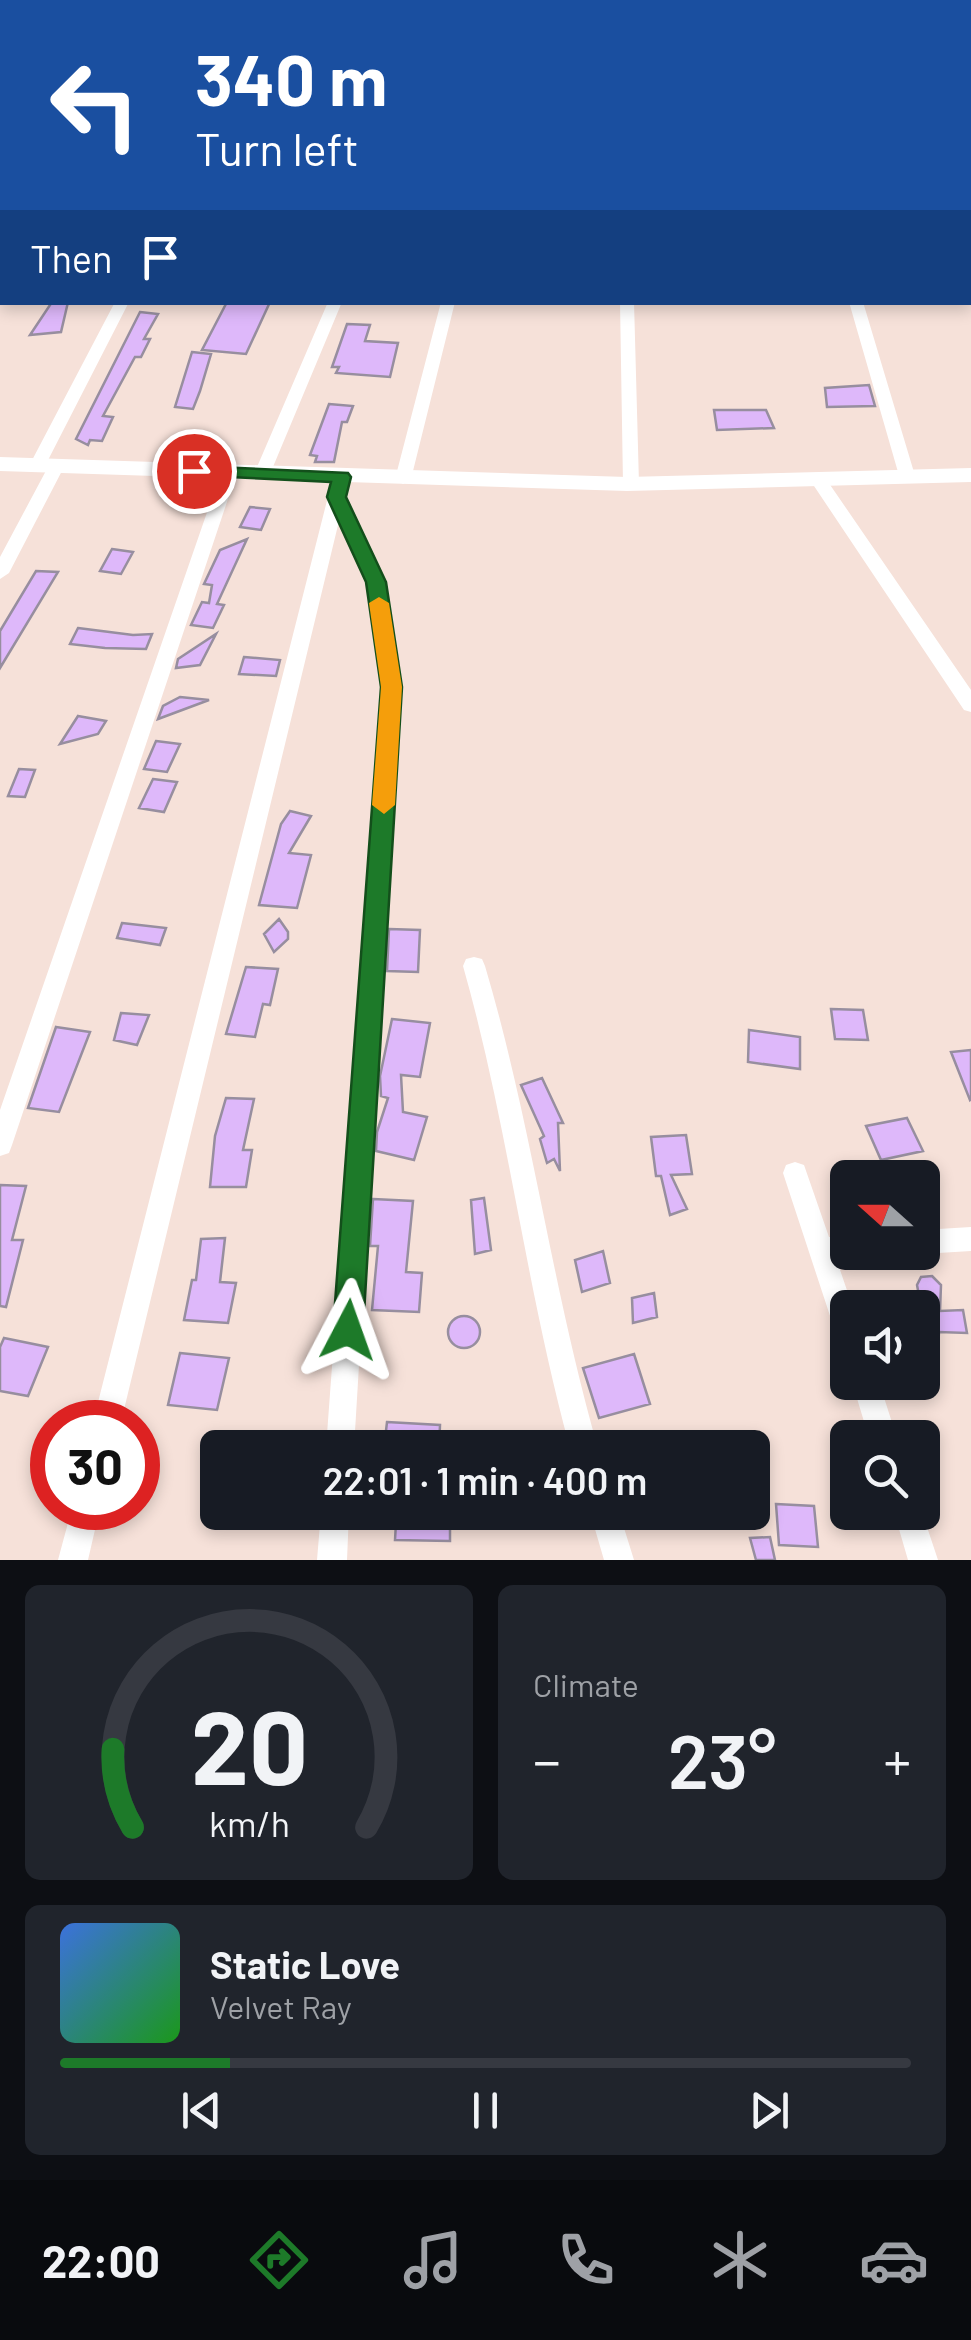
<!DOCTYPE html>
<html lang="en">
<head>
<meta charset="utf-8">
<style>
  :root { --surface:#171b24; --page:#20242c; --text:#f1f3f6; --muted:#9ea1a6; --line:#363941; --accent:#1d7a29 }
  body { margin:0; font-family:Barlow,sans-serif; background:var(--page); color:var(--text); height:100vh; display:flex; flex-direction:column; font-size:38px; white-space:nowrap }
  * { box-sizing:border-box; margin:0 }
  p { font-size:32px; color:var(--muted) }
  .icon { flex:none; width:55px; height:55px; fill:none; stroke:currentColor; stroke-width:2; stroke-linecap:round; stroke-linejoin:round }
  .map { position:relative; height:1560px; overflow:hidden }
  .sheet { display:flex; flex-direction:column; gap:25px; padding:25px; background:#0d0f14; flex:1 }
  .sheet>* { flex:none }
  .hud { position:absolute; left:0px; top:0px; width:972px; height:305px; box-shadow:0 5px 15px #0003; background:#1a4fa0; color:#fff; overflow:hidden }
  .needle { width:65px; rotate:291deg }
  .controls { position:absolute; left:830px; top:1160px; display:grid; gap:20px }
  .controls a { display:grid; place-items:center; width:110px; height:110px; border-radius:15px; background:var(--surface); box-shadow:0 5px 15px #0003; font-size:50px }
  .speed { position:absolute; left:30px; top:1400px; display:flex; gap:20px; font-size:50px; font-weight:700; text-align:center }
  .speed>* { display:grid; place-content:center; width:130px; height:130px; border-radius:50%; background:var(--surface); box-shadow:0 5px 15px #0003; line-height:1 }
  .speed .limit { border:15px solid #d22; background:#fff; color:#111 }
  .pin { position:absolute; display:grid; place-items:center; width:85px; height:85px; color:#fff; margin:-42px; border:5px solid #fff; border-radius:50%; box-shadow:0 2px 10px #0007 }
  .me { position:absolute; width:110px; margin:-55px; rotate:4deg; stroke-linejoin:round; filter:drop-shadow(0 0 8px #0008) }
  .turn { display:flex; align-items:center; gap:35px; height:210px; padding:0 30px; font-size:45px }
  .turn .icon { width:130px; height:130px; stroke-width:2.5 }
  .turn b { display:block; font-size:70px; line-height:85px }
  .then { display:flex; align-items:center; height:95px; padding:0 30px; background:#0003; gap:20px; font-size:38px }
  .big { font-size:75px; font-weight:600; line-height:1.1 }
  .sheet .tile { flex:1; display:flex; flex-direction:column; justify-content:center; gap:15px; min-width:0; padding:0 35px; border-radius:15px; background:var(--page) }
  .sheet .dial { align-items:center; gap:0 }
  .dial svg { height:260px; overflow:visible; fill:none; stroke:var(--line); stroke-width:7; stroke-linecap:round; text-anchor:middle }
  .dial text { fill:var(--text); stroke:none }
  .song { display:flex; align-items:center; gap:30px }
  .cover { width:120px; height:120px; border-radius:15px; background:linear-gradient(135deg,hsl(220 70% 55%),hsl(120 70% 35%)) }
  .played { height:10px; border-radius:5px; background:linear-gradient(90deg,var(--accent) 20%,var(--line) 20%) }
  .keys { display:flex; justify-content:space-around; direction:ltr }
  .heat { display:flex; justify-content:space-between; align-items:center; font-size:55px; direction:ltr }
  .sheet .tiles { flex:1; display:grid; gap:25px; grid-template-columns:1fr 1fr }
  .tile:last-child { grid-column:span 2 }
  .trip { position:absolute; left:200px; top:1430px; width:570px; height:100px; border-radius:15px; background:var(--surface); box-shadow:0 5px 15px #0003; font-weight:600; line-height:100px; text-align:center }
  .tabs { display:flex; height:160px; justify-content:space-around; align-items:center; background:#090b0e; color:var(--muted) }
  .tabs .icon { width:70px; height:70px }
  .tabs .current { color:var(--accent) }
  .tabs b { font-size:45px; color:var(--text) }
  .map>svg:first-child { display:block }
</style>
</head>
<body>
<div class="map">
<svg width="971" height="1560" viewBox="0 0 971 1560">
  <rect width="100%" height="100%" fill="#f6e1d9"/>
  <path fill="#deb8fa" stroke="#978e9f" stroke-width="2.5" d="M52,302H68L61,332L30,335Z
    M227,302H270L246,354L202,350Z
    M140,312L158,314L144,339H150L141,357H135L103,416L113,417L102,441L90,440L88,445L76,439Z
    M347,324L370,325L365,341L398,343L390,377L336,373L339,367H332Z
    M192,352L211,354L200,391L193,409L175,407Z
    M869,385L875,406L827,407L825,388Z
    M329,404L353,406L347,422H342L334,462H315L317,456L310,455Z
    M714,410H766L774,428L717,430Z
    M250,507L270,509L261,530L240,527Z
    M247,539L217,604L224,605L213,628L191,625L202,602L209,603L212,585L204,584L220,550Z
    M112,549L133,552L121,574L100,571Z
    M36,571L58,572L0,668V631Z
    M78,628L133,635L152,634L146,649L105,648L70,644Z
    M216,634L200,665L176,668L178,659Z
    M244,657L280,660L276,676L239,674Z
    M180,697L209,700L158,719L163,706Z
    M78,716L106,721L98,734L60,744Z
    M156,741L180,744L167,772L144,769Z
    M19,769L35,770L25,797L8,796Z
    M153,779L177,782L164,812L139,808Z
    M290,811L311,816L289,853L311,855L297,908L259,905L281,824Z
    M279,919L288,932V939L274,952L264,934Z
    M122,923L166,928L160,945L117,938Z
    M389,929L420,930L418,972L387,971Z
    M246,967L278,969L270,1005L263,1004L255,1037L226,1034Z
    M831,1009L863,1010L868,1040L835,1039Z
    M121,1013L149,1015L137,1045L114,1040Z
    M392,1019L430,1023L420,1077L401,1075L403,1112L427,1117L414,1160L376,1151L377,1132L388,1098L381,1096L380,1076Z
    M56,1027L90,1032L59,1112L28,1108Z
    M749,1030L800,1037V1069L748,1062Z
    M971,1050V1099L970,1100L951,1052Z
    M542,1078L563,1123H558L560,1171L554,1159L547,1163L540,1139L544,1136L521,1085Z
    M226,1098L254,1099L243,1150H252L246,1187H210L215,1136Z
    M907,1118L923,1151L881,1160L866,1126Z
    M686,1135L692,1174L671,1175L687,1209L670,1215L661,1176H656L651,1137Z
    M0,1185L26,1186L12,1240H23L6,1307L0,1306Z
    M484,1198L491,1250L475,1254L471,1200Z
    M373,1199L413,1201L406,1272L422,1273L419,1312L372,1310L378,1246H370Z
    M225,1238L220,1282L236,1283L228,1323L184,1320L192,1280H196L201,1239Z
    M603,1251L610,1283L582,1292L575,1260Z
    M932,1276L941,1285L940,1311L963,1310L967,1333L939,1332L938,1349H929L917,1285L921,1277Z
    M654,1293L657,1317L633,1323L632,1298Z
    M448 1332a16 16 0 1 1 32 0a16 16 0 1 1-32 0Z
    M4,1338L48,1347L28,1396L0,1391V1347Z
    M180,1353L229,1358L217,1410L168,1405Z
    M634,1354L650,1404L599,1418L583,1368Z
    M387,1422L440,1425L439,1448H384Z
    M776,1504L814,1506L818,1547L779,1545Z
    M396,1523L450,1527V1541L395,1540Z
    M770,1537L775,1560H756L750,1538Z"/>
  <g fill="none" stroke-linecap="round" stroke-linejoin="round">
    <path fill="#fff" fill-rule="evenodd" d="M407,0H417V2H407Z
      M497,0H507V2H497Z
      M626,0H636V2H626Z
      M765,0H775L776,2H766Z
      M912,0H922L923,2H913Z
      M970,111L971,112V121L970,120Z
      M0,120L2,121V127L0,128Z
      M115,302H129L45,466L37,471L31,469L29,466Z
      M328,302H342L270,474L268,477H256L254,474Z
      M441,302H455L411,479L403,484L395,479Z
      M620,302H634L639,484L631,489L623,484Z
      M849,302H863L916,479L914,483H902L900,479Z
      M56,462L64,467L9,573L0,579V557L48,467Z
      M229,467L237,472L12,1145L9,1153L0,1156V1110L221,472Z
      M341,472L349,477L344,497L385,582L400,687L354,1448H326L382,687L367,582L339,521L121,1422H93L333,477Z
      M818,475L824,476L971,690V712L964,710L810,480Z
      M474,957L482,959L485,966C532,1124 552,1289 598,1448H570C526,1289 508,1124 463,966L466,959Z
      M795,1162L804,1165L829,1237L848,1236V1252H859L857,1257L837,1261L853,1308H848V1344L839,1340L835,1331L783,1173L786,1165Z
      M971,1227V1251L922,1254L918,1252H922V1230Z
      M852,1382H879L897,1438H869Z
      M72,1508H100L88,1560H58Z
      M321,1512H349L347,1560H317Z
      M590,1512H619L634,1560H604Z
      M894,1512H922L938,1560H908Z"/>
    <path fill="#fff" fill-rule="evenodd" d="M0,457L627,477L971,468V482L627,491L0,471Z"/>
  </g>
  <path fill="#1d7a29" stroke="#134f1b" stroke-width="2.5" d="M194,466L348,473L351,477L346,497L386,582L402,687L363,1330L359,1340L348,1345L337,1340L333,1330L381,687L366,582L327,497L331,482L187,475V467Z"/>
  <path fill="#f59e0b" d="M379,597L389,603L402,687L395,805L384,814L372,805L381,687L369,603Z"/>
</svg>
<div class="controls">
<a><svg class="needle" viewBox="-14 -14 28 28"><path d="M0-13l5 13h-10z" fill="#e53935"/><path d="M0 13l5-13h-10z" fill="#9ea1a6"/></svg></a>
<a><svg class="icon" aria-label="sound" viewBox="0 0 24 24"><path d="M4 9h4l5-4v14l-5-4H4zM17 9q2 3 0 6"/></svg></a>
<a><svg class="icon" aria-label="search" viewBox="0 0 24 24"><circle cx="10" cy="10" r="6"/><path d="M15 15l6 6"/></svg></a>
</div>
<div class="speed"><div class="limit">30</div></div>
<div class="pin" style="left:194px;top:471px;background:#d93025"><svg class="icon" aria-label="arrive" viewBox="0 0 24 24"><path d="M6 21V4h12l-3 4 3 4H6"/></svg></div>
<svg class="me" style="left:348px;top:1330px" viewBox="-20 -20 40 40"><path d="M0-17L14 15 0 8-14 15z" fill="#1d7a29" stroke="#fff" stroke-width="4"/></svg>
<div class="trip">22:01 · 1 min · 400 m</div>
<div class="hud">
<div class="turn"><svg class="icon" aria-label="left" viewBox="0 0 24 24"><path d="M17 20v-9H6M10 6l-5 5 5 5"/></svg><div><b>340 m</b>Turn left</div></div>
<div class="then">Then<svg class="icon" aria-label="arrive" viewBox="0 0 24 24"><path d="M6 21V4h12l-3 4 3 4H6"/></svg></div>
</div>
</div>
<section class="sheet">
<div class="tiles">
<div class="tile dial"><svg viewBox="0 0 100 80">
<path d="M14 69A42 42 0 1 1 86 69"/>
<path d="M14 69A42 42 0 0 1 8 45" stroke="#1d7a29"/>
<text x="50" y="56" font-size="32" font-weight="700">20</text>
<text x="50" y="72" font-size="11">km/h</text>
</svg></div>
<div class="tile"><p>Climate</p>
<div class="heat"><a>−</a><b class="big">23°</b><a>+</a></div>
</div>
<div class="tile">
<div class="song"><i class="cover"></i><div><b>Static Love</b><p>Velvet Ray</p></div></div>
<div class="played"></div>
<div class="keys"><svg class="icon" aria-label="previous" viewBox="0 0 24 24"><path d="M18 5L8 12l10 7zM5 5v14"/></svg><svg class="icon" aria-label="pause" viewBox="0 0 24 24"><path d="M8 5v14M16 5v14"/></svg><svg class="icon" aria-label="next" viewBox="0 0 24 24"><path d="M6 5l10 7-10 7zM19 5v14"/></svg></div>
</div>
</div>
</section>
<nav class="tabs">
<b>22:00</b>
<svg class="icon current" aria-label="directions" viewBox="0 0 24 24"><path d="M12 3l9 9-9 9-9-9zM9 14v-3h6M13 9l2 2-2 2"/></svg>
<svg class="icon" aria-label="music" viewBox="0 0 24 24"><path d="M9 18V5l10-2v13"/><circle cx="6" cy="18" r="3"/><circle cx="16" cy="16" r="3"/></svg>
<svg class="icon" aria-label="phone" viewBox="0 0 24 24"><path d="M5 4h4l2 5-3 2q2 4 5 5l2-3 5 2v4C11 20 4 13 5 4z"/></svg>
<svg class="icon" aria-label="climate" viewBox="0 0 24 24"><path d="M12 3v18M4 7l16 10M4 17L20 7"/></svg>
<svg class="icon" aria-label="car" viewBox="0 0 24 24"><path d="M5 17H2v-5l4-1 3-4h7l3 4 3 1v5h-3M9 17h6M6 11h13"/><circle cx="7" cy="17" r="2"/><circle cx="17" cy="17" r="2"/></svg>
</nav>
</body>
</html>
